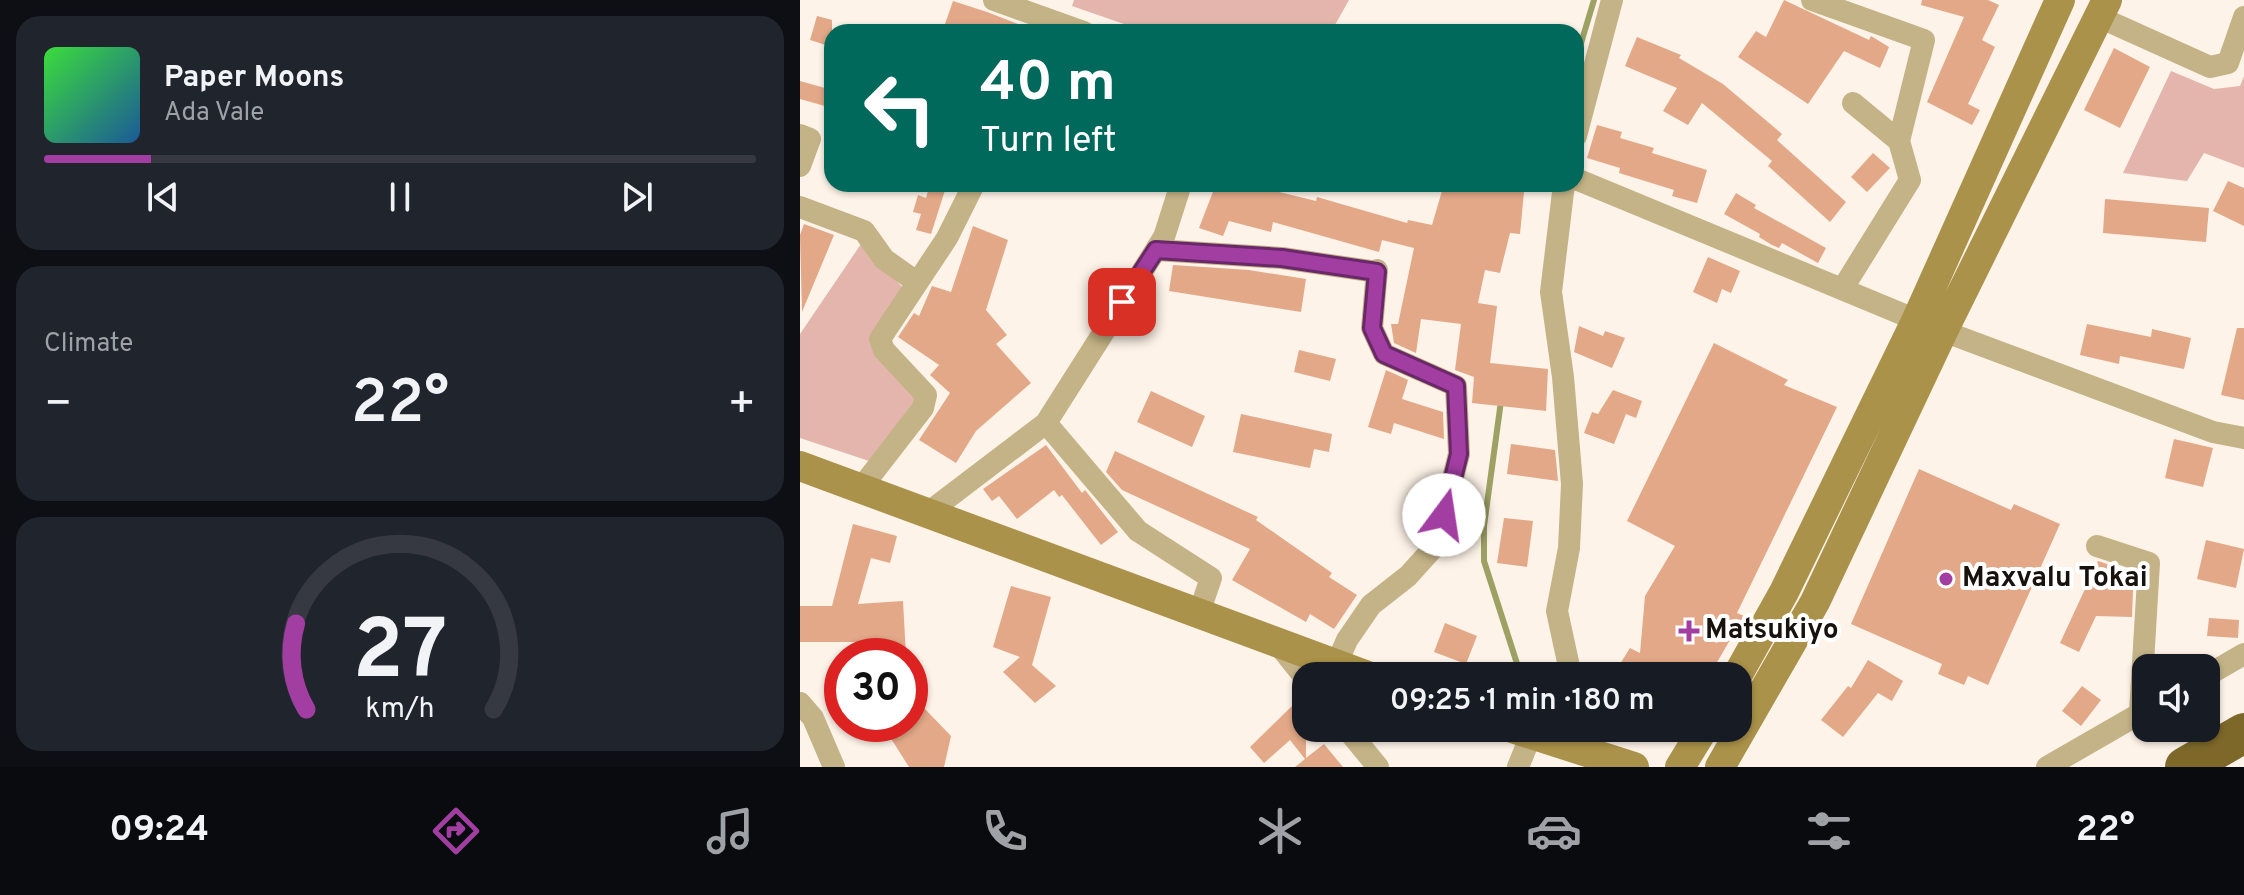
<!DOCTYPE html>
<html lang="en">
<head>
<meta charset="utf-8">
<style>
  :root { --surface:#171b24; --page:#20242c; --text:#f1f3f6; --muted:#9ea1a6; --line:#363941; --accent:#a23da1 }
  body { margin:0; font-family:Overpass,sans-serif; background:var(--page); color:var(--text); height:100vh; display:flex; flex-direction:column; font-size:30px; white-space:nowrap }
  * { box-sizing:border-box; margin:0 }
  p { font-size:26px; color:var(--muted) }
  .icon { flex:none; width:44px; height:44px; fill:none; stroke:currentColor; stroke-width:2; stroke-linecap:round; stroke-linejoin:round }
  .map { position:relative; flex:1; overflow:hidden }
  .drawer { display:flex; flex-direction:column; gap:16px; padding:16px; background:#0d0f14; width:800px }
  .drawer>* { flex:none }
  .banner { position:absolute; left:24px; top:24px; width:760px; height:168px; border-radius:24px; box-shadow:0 2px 6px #0004; background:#00695c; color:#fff; overflow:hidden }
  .fabs { position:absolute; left:1332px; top:654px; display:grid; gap:16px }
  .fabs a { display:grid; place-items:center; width:88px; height:88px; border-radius:16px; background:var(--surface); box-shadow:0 2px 6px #0004; font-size:40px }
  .speed { position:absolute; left:24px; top:638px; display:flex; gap:16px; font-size:40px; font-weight:700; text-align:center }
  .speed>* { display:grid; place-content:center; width:104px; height:104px; border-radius:50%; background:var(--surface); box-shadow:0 2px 6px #0004; line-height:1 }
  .speed .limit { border:12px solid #d22; background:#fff; color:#111 }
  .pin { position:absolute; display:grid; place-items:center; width:68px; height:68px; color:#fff; margin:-34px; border-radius:16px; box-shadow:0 4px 12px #0006 }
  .me { position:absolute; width:88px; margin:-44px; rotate:14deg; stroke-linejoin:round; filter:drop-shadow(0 0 6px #0008) }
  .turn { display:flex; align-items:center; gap:28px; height:168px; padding:0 24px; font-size:36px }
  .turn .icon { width:104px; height:104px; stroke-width:2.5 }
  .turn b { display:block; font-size:56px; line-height:68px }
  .big { font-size:60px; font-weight:600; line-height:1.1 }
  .drawer .widget { flex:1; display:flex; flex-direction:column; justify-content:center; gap:12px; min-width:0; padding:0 28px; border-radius:24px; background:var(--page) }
  .drawer .dial { align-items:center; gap:0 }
  .dial svg { height:208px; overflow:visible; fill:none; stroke:var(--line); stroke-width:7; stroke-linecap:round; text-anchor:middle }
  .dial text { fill:var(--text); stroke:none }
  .song { display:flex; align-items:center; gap:24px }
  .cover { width:96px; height:96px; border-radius:12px; background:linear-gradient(135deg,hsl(120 70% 55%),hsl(210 70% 35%)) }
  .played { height:8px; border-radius:4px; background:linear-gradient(90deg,var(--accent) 15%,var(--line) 15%) }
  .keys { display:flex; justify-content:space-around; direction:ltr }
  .heat { display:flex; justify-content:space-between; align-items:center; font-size:44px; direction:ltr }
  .trip { position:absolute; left:492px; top:662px; width:460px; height:80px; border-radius:24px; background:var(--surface); box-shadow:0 2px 6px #0004; font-weight:600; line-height:80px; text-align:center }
  .menu { display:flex; height:128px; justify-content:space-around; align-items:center; background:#090b0e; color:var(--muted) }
  .menu .icon { width:56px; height:56px }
  .menu .selected { color:var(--accent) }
  .menu b { font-size:36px; color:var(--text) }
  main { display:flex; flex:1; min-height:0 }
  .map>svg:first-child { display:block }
</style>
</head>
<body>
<main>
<section class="drawer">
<div class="widget">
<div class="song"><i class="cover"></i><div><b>Paper Moons</b><p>Ada Vale</p></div></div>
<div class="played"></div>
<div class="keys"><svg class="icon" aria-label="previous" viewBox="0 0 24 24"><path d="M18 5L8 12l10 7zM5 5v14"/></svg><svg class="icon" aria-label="pause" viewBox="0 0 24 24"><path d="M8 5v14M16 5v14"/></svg><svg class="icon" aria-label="next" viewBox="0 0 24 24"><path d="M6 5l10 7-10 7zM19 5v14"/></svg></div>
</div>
<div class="widget"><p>Climate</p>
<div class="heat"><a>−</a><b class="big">22°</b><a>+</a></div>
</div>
<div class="widget dial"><svg viewBox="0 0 100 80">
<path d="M14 69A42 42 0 1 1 86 69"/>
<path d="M14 69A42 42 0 0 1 10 36" stroke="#a23da1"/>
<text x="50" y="56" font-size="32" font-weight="700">27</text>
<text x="50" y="72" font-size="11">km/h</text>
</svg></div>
</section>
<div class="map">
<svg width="1444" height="767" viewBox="0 0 1444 767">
  <rect width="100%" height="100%" fill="#fef3e8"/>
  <path fill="#e3b5ad" d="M274,0H549L531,32H347L272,6Z
    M1371,71L1414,89L1440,86L1444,76V168L1404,153L1387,181L1323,173Z
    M61,244L104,289L84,350L121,397L69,461L0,438V334Z"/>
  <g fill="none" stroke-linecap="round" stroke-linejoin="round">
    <path stroke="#9ea164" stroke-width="6" d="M776,60L794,0
      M701,401L684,526V561L721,676"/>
  </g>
  <path fill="#e2a888" d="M984,0L1069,40L1071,36L1089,47L1080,68L1044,51L1008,104L938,57L956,31L966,37Z
    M1122,0H1188L1199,5L1182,40L1195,47L1168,104L1180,110L1172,125L1127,102L1164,17L1121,5Z
    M153,1L187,12L239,32H170L145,24Z
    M17,16L32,20V47L10,40Z
    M837,37L881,55L879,58L923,84L982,134L977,140L1046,202L1030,222L968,166L972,161L902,103L888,125L863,111L877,88L825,66Z
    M1314,48L1350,67L1320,128L1284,110Z
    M0,81L32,90V108L0,99Z
    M797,125L822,132L820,138L854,148L852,153L907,170L897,203L872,196L874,190L819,173L820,168L787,158Z
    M1073,153L1090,168L1067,192L1051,177Z
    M1428,181L1444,188V226L1413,211Z
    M130,184H147L131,234L116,230L121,214L113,212L118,195L126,198Z
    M416,184H447L516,201L517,197L607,223L608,220L632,225L644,184H671L690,190L724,192L720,234L710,233L700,273L685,270L678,303L697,306L690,363L748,369L746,411L672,403L674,377L655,370L661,324L621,319L616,353L594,343L591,324H598L614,248L582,240L579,252L473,222L471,232L429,221L423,236L399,228Z
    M936,193L956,205L954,208L1026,248L1018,263L982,243L979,248L972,245L959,237L960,234L924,214Z
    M1305,199L1409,208L1406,242L1303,233Z
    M4,224L34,235L2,312L0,235Z
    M173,226L208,240L186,310L207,335L196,344L231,383L176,431L156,463L119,440L150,393L130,375L139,365L98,337L114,313L119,316L132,286L151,292Z
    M908,257L940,271L931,293L922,289L917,303L893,292Z
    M373,265L449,270L506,279L501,312L369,291Z
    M1287,324L1351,337L1352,329L1391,338L1384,369L1320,356L1319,364L1280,355Z
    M779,326L803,336L805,331L825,338L812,368L774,352Z
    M1437,328H1444V400L1421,395Z
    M914,343L988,380L984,385L1037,407L937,613L944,616L909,676H841L820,664L830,648L840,653L845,596L875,546L827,521Z
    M499,350L536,359L530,381L494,372Z
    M586,370L608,380L602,399L643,412L644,439L594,423L591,434L568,427Z
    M813,390L842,401L836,418L826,414L814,444L784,433L792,412L798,414Z
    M351,391L405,416L392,447L337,422Z
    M441,414L532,434L529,452L514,449L510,468L433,452Z
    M1374,439L1413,448L1403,487L1365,478Z
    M711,444L755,450L758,481L707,474Z
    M246,445L282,493L285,490L318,532L301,545L262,495L259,497L254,490L217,519L199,496L192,501L183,489Z
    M315,451L458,517L456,520L532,573L529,577L557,595L534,629L510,614L506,622L432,580L450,549L322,490L306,472Z
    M1119,469L1211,510L1214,504L1260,524L1188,685L1168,676L1164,685L1138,674L1142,664L1051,624Z
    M704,518L733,521L727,567L697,563Z
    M53,524L97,536L90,563L71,558L58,604L103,601L106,656H60L59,642H0V606H32Z
    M1406,540L1444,549L1436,588L1397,579Z
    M1298,561L1319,568L1309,589L1333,590L1332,617L1296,616L1279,652L1260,643Z
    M211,586L251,597L232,665L256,686L235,703L203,672L220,657L193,647Z
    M1409,618L1439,620L1438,638L1407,636Z
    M645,623L677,636L666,664L634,652Z
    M1068,660L1103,681L1092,701L1078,693L1043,737L1021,720L1048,686L1051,688Z
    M1282,686L1301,700L1281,726L1262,711Z
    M494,704L506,720V758L524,744L543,767H495L505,759L490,740L464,763L450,747Z
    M124,708L151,736L144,767H109L90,737L110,724V720Z"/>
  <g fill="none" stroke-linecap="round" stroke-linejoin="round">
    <path stroke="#c4b386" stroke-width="22" d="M194,0L284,32
      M1012,0L1124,40L1099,141
      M1299,17L1410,67L1428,63L1444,17
      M0,135L10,139L0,166
      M776,136L812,0
      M776,179L1143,331L1413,432L1444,438
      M764,184L751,292L763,377L772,484L769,548L757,611L771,676
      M0,207L64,231L84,259L115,281
      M356,250L482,258L577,272
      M1043,288L1110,180L1099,141L1053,103
      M246,423L338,531L411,578L399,613
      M61,488L123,408L126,395L84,350L80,339L147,238L174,184
      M129,512L246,423L364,237L381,184
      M1297,546L1349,563L1340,713
      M477,643L506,679
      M536,665L547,640L571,605L608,576L636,545L659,454L656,386L584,354L572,328L577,270
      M1406,676L1444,654
      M0,703L13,718L34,767
      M546,728L578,767
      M718,767L731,735
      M1247,767L1346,710"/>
    <path stroke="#ab924a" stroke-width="30" d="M0,466L568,676
      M937,676L984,592L1117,319L1260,0
      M712,728L834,767
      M880,767L904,728
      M920,767L1015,602L1143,331L1307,0"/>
    <path stroke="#7d682a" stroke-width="40" d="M1385,767L1444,733"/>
  </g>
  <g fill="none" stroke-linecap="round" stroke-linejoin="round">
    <defs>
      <path id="route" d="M322,302L356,250L482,258L577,272L572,328L584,354L656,386L659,454L644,515"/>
    </defs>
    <use href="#route" stroke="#692869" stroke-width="20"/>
    <use href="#route" stroke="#a23da1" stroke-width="14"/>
  </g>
  <g fill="#a23da1" stroke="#fff" stroke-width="3">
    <circle cx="1146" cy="579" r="8"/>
    <path d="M885 619h8v8h8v8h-8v8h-8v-8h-8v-8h8z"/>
  </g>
  <g text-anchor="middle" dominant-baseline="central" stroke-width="8" stroke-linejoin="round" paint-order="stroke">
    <g font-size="28" font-weight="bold" fill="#17120d" stroke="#fff" text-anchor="start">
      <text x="1162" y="579">Maxvalu Tokai</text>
      <text x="905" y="631">Matsukiyo</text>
    </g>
  </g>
</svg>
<div class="fabs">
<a><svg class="icon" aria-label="sound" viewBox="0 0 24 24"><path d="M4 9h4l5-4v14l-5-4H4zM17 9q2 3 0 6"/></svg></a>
</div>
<div class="speed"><div class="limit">30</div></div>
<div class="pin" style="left:322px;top:302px;background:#d93025"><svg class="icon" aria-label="arrive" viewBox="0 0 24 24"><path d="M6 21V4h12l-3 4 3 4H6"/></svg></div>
<svg class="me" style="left:644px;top:515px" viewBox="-20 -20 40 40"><circle r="19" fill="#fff"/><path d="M0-13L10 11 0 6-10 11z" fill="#a23da1"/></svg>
<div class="trip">09:25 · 1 min · 180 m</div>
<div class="banner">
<div class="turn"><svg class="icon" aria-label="left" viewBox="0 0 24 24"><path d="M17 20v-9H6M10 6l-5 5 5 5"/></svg><div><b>40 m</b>Turn left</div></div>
</div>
</div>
</main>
<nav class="menu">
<b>09:24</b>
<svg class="icon selected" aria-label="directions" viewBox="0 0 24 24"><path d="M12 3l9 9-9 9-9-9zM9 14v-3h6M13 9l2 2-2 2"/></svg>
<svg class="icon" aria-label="music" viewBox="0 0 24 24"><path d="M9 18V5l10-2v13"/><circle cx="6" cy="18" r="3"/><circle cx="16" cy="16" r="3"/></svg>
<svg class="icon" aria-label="phone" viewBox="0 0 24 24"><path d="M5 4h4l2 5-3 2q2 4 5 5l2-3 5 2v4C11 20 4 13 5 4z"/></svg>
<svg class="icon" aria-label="climate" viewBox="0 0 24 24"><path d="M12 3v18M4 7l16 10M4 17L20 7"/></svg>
<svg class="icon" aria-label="car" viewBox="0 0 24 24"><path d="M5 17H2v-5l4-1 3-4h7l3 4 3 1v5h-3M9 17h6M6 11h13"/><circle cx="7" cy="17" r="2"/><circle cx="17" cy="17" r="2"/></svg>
<svg class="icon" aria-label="filters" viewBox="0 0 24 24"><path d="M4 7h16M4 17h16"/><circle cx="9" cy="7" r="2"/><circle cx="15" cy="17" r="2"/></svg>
<b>22°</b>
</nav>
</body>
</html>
